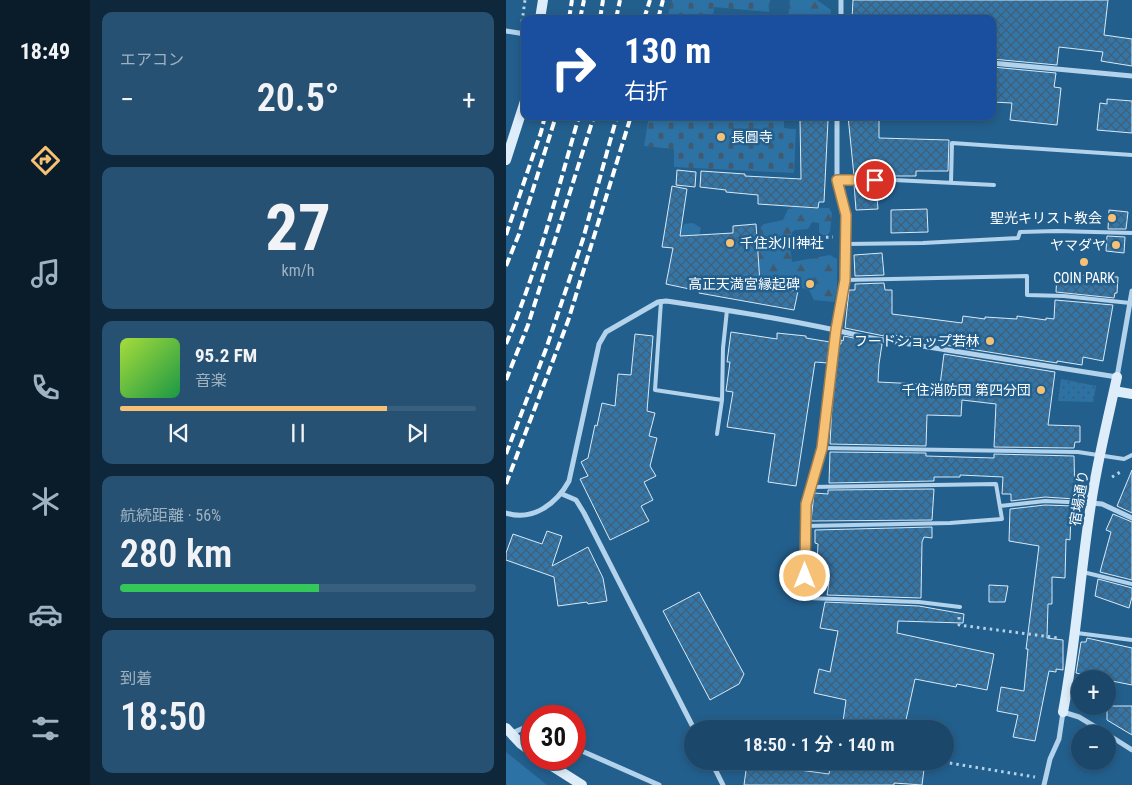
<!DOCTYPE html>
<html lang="ja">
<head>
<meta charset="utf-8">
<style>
  :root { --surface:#1a476a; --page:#275172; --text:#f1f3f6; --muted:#9fb2c1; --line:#385f7e; --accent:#f6c175 }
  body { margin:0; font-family:"Roboto Condensed","Noto Sans JP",sans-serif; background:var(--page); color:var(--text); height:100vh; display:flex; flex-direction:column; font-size:19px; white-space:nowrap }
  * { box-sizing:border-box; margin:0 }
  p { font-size:16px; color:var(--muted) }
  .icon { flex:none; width:28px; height:28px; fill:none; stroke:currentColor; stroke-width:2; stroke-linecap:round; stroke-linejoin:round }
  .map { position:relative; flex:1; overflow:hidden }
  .side { display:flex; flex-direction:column; gap:12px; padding:12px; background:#0e273a; width:416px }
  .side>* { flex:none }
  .banner { position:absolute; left:15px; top:15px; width:475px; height:105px; border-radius:10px; box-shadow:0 2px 8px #0003,0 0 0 1px var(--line); background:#1a4fa0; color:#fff; overflow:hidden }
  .tools { position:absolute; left:565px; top:670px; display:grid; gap:10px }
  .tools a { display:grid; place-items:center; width:45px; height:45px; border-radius:50%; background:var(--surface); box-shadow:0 2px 8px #0003,0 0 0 1px var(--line); font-size:25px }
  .speed { position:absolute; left:15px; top:705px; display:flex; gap:10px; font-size:25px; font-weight:700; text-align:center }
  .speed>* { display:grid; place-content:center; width:65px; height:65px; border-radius:50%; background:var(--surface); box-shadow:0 2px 8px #0003,0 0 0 1px var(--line); line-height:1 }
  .speed .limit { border:8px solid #d22; background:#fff; color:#111 }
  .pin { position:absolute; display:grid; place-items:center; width:42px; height:42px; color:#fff; margin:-21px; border:2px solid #fff; border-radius:50%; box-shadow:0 1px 5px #0007 }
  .me { position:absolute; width:55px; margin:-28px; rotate:0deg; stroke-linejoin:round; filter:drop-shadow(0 0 4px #0008) }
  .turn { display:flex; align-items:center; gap:18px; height:105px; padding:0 20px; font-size:22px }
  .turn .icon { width:65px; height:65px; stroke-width:2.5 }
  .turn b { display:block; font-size:35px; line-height:42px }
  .big { font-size:38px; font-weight:600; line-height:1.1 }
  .side .card { flex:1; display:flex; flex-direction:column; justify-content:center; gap:8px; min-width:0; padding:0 18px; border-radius:10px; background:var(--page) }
  .side .dial { align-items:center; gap:0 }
  .dial b { font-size:65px; line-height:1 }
  .song { display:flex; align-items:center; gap:15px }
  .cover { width:60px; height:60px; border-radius:8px; background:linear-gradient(135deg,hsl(80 70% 55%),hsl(140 70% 35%)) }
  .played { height:5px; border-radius:2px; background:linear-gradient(90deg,var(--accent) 75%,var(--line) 75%) }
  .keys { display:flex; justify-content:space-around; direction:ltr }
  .heat { display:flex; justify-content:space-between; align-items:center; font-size:28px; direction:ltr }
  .charge { height:8px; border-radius:4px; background:linear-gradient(90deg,#34c759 56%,var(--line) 0) }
  .trip { position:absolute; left:178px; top:720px; width:270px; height:50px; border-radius:25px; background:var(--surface); box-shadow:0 2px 8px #0003,0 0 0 1px var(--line); font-weight:600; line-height:50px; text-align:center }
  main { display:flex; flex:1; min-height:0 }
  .menu { display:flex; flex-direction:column; width:90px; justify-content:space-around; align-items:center; background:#0a1c2a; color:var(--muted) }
  .menu .icon { width:35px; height:35px }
  .menu .active { color:var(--accent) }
  .menu b { font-size:22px; color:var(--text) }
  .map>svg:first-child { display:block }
</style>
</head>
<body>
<main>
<nav class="menu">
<b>18:49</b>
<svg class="icon active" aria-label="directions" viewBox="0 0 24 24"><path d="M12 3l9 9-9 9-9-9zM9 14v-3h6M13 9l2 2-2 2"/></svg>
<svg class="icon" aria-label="music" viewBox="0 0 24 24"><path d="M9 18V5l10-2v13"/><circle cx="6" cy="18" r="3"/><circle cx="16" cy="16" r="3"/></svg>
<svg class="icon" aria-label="phone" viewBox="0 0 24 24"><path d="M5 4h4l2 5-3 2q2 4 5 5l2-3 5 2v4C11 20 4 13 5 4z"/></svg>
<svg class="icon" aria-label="climate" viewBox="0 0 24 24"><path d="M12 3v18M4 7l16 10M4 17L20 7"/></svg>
<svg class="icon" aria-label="car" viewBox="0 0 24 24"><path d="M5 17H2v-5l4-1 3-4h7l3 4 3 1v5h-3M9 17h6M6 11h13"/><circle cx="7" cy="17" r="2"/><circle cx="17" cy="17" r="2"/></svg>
<svg class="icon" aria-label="filters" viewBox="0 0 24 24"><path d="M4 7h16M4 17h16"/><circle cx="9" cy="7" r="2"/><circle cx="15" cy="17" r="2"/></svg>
</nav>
<section class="side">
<div class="card"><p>エアコン</p>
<div class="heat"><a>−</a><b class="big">20.5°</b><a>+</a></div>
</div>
<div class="card dial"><b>27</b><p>km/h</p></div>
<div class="card">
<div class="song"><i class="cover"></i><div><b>95.2 FM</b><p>音楽</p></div></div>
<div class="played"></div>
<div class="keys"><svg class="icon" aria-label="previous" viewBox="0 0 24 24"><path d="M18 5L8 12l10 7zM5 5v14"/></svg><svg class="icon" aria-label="pause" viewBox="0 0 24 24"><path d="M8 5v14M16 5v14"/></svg><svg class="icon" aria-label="next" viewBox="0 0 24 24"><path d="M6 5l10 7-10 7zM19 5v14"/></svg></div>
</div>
<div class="card"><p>航続距離 · 56%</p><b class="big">280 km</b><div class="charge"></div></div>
<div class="card"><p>到着</p><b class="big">18:50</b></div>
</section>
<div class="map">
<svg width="626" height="785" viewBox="0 0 626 785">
  <defs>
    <pattern id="grass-dots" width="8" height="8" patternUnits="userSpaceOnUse" patternTransform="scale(1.25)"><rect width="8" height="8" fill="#2d72a5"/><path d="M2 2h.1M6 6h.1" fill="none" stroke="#405b70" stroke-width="1.8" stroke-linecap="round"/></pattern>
    <pattern id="forest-firs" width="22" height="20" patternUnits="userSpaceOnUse" patternTransform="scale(1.25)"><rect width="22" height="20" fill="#2d72a5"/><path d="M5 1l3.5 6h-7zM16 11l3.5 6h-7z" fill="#405b70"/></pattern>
    <pattern id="cemetery-stones" width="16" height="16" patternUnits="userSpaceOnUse" patternTransform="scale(1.25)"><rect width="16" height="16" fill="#2d72a5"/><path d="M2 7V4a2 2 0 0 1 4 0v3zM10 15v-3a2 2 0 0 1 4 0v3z" fill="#405b70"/></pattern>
    <pattern id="building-cross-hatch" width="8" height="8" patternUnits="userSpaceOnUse" patternTransform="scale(1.25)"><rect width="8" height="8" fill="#37a"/><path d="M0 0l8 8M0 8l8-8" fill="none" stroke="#415f76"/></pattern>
  </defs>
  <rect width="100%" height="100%" fill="#235f8d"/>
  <path fill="url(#grass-dots)" d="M555,379L590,386L587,402L552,401Z"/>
  <path fill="url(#forest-firs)" d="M284,0H311L325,10L324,19H282Z
    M283,207L323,208L326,213L324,232L321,235H315L313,232V223L306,222L302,229L289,230L286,232L284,247L286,262L324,255L331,259V290L328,302L308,300L303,290L275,282L240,284L245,247L255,245L254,228L258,224L277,220Z
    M187,223L195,228L193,235L175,241L174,234L178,224Z"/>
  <path fill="url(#cemetery-stones)" d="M166,0H264L263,12L208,7L207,19H161Z
    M143,116H278V128L290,129L288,173L168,167V149L138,146Z"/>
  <path fill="#2d72a5" d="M0,752L41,785H0Z"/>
  <path fill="url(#building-cross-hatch)" stroke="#d7eaf8" d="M347,0H602L598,35L626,39V66L595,61L597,52L553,47L551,65L486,59V19H346Z
    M486,67L550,73L548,87L555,88L551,125L504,120L506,103L486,102Z
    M601,99L626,101V133L591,130L594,103L601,104Z
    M342,116H373V138L443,140L442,171H410V176H348Z
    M294,119L322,120L318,202H313L312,208L252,204V195L220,192V190L194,187L195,171L239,174V176L295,179Z
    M171,170L190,172L189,187L170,185Z
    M348,184H370L372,209L350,210Z
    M166,186L181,189L174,236L227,233V226L250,224L254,283L292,291L288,310L193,293V291L160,284L167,248L156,247Z
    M421,209L422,232L385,233V210Z
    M603,210L622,212L620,229H602Z
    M601,236L619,237L618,253L600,251Z
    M376,253L378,275L349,276L348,255Z
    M551,274L612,277L611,293H609L608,298L550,292Z
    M378,283L379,290H386V314L456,323L457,316L479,319V317L511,319V316L540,320V318L548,319L549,300L607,305L597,361L577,357L576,365L551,361V363L439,345V341L378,334V336L339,328L343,290H349V284Z
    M225,332L271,339V333L300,336V338L324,342L322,363L309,362L290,486L262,482L269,434L221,427L227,392L220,391L224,362H221Z
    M129,334L147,336L141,411L149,413L143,436L151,438L144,466L150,476L138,482L147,500L135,506L143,521L104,540L74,479L82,476L75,462L82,458L89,425L91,426L96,403L109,406L112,374L125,375Z
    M338,336L376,344L373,364L372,382L434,385L438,354L549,372L542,425L574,426V442H569L568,448L488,447L490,404L456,400L455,416L421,415L420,446L324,444L326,404L333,344H335V340L337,341Z
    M324,452L420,453V456L488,458V454L568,456L569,499L539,497L505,501V494H496L497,477L454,475V477H428V481L323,483Z
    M626,470V513L611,506Z
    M428,489L426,520L305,521L308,493L322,494V490Z
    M539,505L568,506V517L565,516L564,540L560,539L559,578L546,577V604H542L541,638L557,640V670L550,669V672L543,671L529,741L507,737L512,715L491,711L495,687L518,691L522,649H520L533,546L503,541L504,509Z
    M607,514L626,522V580L594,572L605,532L600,530Z
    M426,527V538L418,537L416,542L415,598L321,595L323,583H310L312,544L309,543V530Z
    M41,531L56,536L46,566L82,547L97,578L101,601L82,604L81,602L52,606L48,577L0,560V553L7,534L36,544Z
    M592,579L626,588V597L623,608L589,596Z
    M483,585L502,586L499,602H483Z
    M193,592L238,674L233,684L204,700L157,611Z
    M319,602L413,606L458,614L457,623L392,621L391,633L488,654L481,690L451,684L450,687L409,679L398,729H336L340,700L308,693L313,669L324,672L332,631L314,628Z
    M581,638L626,648V685L601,680V679L570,673L575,642H580Z
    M601,706H626V735L601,720Z
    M325,761H419L416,785L388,783V785H238L241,763L323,774Z"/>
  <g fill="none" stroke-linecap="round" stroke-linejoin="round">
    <path stroke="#b2d3eb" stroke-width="3" stroke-dasharray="2.5 4" stroke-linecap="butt" d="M16,22L19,0
      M255,240L327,237
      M606,477L616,471
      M453,617V625L553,638
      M431,761L529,777"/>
    <path stroke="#b2d3eb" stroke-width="4" d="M331,180H388L488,185
      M445,182L446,143L626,155
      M340,244L417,243L512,238L514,232L551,231L626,233
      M339,280L521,276V295L558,296L624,303
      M155,301L149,390L216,400
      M211,434L216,400L217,348L221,310
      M316,448L572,452L618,459L626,455
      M494,506L539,501L584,503
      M299,526L444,523L496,519L490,484L305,487
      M577,572L626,584
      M299,592L300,598L413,602L454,607
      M571,633L626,640"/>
    <path stroke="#b2d3eb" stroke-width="5" d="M335,19V0
      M0,31L19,34
      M486,63L626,76
      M56,494L70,500L78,513L188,729
      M585,503L596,504L626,518
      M0,513C27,522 51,503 63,481L93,344L100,332L152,302L160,301C226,311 294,321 359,337L611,377L626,291
      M299,592L300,504L316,448L330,330L339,280L340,215L331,180V116
      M6,733L20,727L26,729
      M601,734L626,750
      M69,748L153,785
      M205,761L217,785
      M538,785L544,759L553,739L557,712L573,717L601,734"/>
    <path stroke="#ddedf9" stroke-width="10" d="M34,19L37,0
      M0,160L19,101
      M608,391L626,394
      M557,712C570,643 574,573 585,504C591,462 602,419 611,377
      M0,728L15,744L26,752
      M35,759L76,785"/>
    <path stroke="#fff" stroke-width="4" stroke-dasharray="9 4" stroke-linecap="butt" d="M63,19L66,0
      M74,19L78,0
      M94,19L97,0
      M110,19L114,0
      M138,19L144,0
      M152,19L157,0
      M0,235L35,132L39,116
      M0,266L13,234L50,116
      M0,344C31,271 51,193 73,116
      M0,380L22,325L88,116
      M0,454L40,349L77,239L111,116
      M0,484L62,321L125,116"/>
  </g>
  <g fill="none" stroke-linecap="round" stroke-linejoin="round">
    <defs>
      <path id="route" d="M299,576L300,504L316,448L330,330L339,280L340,215L331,180H369"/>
    </defs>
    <use href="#route" stroke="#a07d4c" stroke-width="12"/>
    <use href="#route" stroke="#f6c175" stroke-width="9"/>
  </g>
  <g fill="#f6c175" stroke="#235f8d" stroke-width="2">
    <circle cx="215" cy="137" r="5"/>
    <circle cx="606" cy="218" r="5"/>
    <circle cx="224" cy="243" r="5"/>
    <circle cx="610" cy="245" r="5"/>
    <circle cx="578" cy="262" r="5"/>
    <circle cx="304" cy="284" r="5"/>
    <circle cx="484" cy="341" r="5"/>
    <circle cx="535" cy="390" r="5"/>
  </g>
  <g text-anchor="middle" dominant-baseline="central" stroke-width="5" stroke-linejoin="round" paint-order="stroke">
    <g font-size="14" fill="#fff" stroke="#235f8d" text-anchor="end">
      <text x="225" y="137" text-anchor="start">長圓寺</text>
      <text x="596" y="218">聖光キリスト教会</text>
      <text x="234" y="243" text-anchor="start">千住氷川神社</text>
      <text x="600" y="245">ヤマダヤ</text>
      <text x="578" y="278" text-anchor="middle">COIN PARK</text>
      <text x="294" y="284">高正天満宮縁起碑</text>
      <text x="474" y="341">フードショップ若林</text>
      <text x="525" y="390">千住消防団 第四分団</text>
    </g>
    <g font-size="14" fill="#fff" stroke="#235f8d">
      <text transform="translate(573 498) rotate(-81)">宿場通り</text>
    </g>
  </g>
</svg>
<div class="tools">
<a>+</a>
<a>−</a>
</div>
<div class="speed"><div class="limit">30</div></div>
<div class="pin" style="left:369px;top:180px;background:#d93025"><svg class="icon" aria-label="arrive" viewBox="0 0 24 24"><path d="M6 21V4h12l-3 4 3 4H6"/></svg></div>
<svg class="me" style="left:299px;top:576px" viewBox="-20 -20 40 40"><circle r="17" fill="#f6c175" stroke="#fff" stroke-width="3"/><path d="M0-11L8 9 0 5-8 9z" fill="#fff"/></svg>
<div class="trip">18:50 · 1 分 · 140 m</div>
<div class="banner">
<div class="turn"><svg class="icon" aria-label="right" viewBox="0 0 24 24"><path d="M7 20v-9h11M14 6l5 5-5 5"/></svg><div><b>130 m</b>右折</div></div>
</div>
</div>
</main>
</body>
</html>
